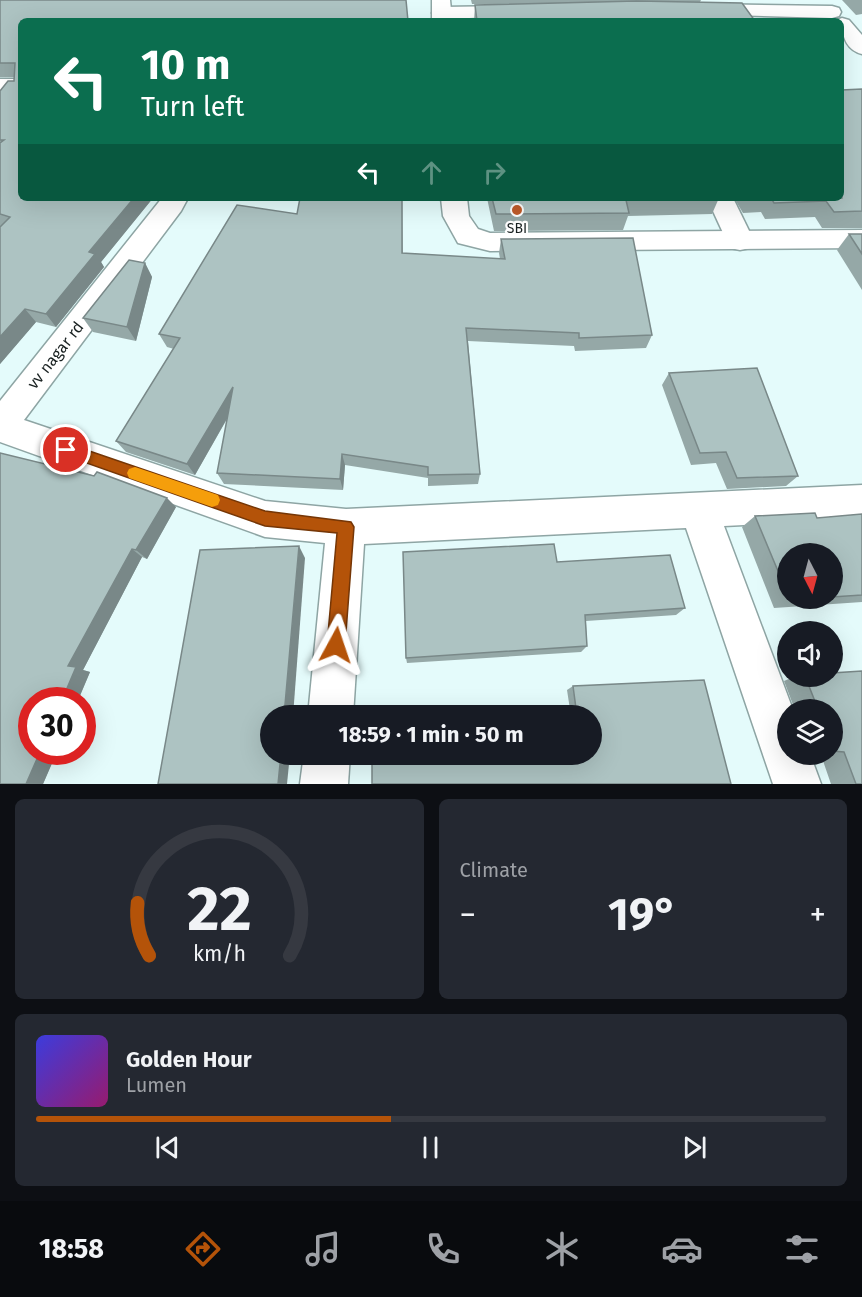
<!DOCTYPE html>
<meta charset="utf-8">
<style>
body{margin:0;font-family:"Fira Sans",sans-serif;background:#242831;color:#f1f3f6;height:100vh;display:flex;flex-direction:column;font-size:22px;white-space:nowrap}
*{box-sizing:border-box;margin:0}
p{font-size:20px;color:#9ea1a6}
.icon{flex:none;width:33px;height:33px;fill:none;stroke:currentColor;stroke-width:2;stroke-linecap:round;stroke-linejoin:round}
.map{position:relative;height:784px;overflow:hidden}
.drawer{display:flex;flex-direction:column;gap:15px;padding:15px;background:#0d0f14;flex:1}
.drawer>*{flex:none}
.guide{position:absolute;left:18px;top:18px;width:826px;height:183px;border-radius:9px;box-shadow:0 6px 24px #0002;background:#0b6e4f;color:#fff;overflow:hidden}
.needle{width:39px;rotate:174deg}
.controls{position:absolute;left:777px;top:543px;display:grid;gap:12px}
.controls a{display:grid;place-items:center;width:66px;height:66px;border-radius:50%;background:#171b24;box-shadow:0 6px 24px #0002;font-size:30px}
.speed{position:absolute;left:18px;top:687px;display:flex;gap:12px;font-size:30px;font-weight:700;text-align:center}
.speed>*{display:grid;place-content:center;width:78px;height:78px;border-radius:50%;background:#171b24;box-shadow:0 6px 24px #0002;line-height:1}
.speed .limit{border:9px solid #d22;background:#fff;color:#111}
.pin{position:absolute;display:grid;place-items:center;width:51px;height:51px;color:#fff;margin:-26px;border:3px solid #fff;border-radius:50%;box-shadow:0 2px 6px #0007}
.me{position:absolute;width:66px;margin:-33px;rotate:5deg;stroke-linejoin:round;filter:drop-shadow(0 0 4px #0008)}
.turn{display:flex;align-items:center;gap:21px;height:126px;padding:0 24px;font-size:27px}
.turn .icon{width:78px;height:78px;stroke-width:2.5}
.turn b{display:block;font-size:42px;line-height:51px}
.lanes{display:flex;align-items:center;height:57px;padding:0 24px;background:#0003;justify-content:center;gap:30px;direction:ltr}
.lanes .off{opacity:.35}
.big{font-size:45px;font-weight:700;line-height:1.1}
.drawer .card{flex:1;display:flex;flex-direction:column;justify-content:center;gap:9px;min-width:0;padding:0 21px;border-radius:9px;background:#242831}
.drawer .dial{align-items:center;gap:0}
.dial svg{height:156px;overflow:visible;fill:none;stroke:#363941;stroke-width:7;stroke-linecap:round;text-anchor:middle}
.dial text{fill:#f1f3f6;stroke:none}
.song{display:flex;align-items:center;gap:18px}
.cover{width:72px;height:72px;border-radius:9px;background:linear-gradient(135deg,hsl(240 70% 55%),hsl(320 70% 35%))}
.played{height:6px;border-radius:3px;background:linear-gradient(90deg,#b45309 45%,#363941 45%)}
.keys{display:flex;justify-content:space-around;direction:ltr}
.heat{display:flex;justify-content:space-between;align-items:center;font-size:33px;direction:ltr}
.drawer .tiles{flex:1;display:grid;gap:15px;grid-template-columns:1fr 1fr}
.card:last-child{grid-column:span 2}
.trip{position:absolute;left:260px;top:705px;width:342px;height:60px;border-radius:30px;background:#171b24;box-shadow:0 6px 24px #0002;font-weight:700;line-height:60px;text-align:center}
.tabs{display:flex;height:96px;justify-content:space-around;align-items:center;background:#090b0e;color:#9ea1a6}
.tabs .icon{width:42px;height:42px}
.tabs .current{color:#b45309}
.tabs b{font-size:27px;color:#f1f3f6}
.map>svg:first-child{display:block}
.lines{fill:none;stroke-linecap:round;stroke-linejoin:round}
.street-casing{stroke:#8ea5a4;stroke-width:3}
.secondary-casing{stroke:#8ea5a4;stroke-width:3}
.street{fill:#fff;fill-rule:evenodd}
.secondary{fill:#fff;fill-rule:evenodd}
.wall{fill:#95a8a7;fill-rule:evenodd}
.shaded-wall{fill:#798888}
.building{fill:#adc3c2;stroke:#798888;stroke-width:1.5}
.route{fill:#b45309;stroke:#753606;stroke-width:1.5}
.slow{fill:#f59e0b}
.poi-dot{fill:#c15c2a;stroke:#fff;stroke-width:2}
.labels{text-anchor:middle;stroke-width:4.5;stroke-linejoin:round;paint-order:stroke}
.far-poi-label{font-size:14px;fill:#192121;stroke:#fff}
.street-label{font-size:16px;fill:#192121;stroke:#fff}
</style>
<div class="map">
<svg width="862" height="784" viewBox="0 0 862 784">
<rect width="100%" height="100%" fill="#e4fbfb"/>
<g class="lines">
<defs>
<g id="street">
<polygon points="701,4 832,6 839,8 841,12 839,16 832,18 694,14 692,10 694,6"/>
<polygon points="518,6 525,8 527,12 525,16 442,19 435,17 432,13 435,9 442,7"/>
<path d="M842,18L849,20L862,35V54C846,50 842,36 842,21H834Z"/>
<polygon points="162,198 188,198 181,211 24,420 265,501 346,509 862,485 862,519 724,526 793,710 788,710 788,754 810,754 821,784 773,784 686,528 364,544 353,716 308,716 325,543 265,537 0,442 0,401"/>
<polygon points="707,198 733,198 754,241 750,248 740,250 730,248"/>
<polygon points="304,754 350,754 348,784 300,784"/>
</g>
<g id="secondary">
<polygon points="432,0 450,0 452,21 432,21"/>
<rect x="0" y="79" width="21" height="14"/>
<polygon points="441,198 467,198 469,216 478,229 490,233 862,230 862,248 490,251 458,243 443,216"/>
</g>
</defs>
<use href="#street" class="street-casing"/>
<use href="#secondary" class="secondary-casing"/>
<use href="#street" class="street"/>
<use href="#secondary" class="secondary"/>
</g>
<g class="wall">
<polygon points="0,0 21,21 21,198 153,198 101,262 104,267 56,327 36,322 0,364 1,226 0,226 0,91 14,81 14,77 0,77"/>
<polygon points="471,0 701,0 700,2 679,2 755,21 474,21 475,5 531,4 472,4"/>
<polygon points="842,0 862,0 862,14 856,15"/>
<polygon points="862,89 862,228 822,228 815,217 765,219 761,212 743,213 734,198 842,198"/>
<polygon points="402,198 403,253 500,259 499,253 501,239 652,335 646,348 575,351 574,346 468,341 480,474 478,484 428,486 428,478 345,465 343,490 224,484 217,473 227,419 195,475 126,452 116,441 174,349 167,347 159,334 297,214"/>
<polygon points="487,198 719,198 712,214 628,216 623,230 494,231"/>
<polygon points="849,234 862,234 862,290 837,250"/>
<polygon points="145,263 152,277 136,341 93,332 83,318"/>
<polygon points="669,373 798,476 786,486 727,489 716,463 691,465 662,385"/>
<polygon points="0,453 176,507 147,559 142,557 83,670 90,672 43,784"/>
<path d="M862,514V602L774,608L742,527L755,516L817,518ZM788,554H832V598H788Z"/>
<polygon points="557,562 685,608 676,615 586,621 587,646 581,652 407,663 406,658"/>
<polygon points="796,676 832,676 862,784 831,784 821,755 817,754 832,754 832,710 795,710 784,681"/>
<polygon points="704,680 731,784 372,784 372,754 591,754 591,716 571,716 567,690 573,686"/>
</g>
<g class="shaded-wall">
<polygon points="134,198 153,198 101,262 104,267 56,327 46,314 89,252"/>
<polygon points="145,263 152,277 136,341 127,327"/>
<polygon points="25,309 36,322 0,364 0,337"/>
<polygon points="233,387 238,399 195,475 187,464"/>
<polygon points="342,454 345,465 343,490 340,479"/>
<polygon points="167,498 176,507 147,559 136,550"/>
<polygon points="299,546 305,558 293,716 284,716"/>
<polygon points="132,549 142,557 83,670 90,672 78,700 62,700 68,666"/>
<polygon points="40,752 57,752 43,784 26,784"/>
<polygon points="281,754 290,754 287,784 278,784"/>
</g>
<g class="building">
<polygon points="0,0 406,0 408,21 21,21 21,198 134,198 89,252 95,254 46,314 25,309 0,337 0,227 10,217 0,214 0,143 4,140 0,140 0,91 8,81 14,81 15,63 0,63"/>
<polygon points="637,1 742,3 755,21 477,21 475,5"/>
<polygon points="862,89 862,211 834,212 826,201 774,203 771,198 842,198 842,90"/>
<polygon points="300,198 402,198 402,253 505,259 501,239 633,238 652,335 579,338 579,333 466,328 480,474 428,475 428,467 342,454 340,479 217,473 233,387 187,464 116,441 180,338 159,334 237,205 297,214"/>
<polygon points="492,198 687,198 626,200 629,213 496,214"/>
<polygon points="849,234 862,234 862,254"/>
<polygon points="129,260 145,263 127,327 83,318"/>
<polygon points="757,368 798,476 737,478 726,452 700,453 669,373"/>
<polygon points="0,453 94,476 97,472 167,498 136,550 132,549 68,666 76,667 62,700 32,700 32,752 40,752 26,784 0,784"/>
<polygon points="815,513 817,518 862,514 862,595 832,597 832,554 788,554 788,595 755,516"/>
<polygon points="554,544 557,562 670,555 685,608 585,615 587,646 406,658 403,552"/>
<polygon points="299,546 284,716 270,716 270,754 281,754 278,784 158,784 200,550"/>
<polygon points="789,598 808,598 789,600"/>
<polygon points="862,671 862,784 856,784 844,752 832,751 832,710 812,710 816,704 805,676 832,676 832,673"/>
<polygon points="704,680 731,784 372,784 372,754 591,754 591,716 577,716 573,686"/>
</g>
<polygon class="route" points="66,443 265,511 351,522 354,527 345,645 342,651 336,653 330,651 327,645 337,533 265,526 61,454 59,450 61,445"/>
<polygon class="slow" points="135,467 218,495 220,500 218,505 212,507 129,478 127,473 129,469"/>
<circle class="poi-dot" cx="517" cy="210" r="6"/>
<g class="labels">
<g class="far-poi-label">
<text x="517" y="233">SBI</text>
</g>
<g class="street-label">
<text transform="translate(55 355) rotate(-52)" y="6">vv nagar rd</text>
</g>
</g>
</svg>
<div class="controls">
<a><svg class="needle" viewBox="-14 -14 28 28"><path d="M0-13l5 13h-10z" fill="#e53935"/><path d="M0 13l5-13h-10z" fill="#9ea1a6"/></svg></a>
<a><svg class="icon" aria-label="sound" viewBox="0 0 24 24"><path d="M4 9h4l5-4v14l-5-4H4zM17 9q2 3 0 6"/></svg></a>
<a><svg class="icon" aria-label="layers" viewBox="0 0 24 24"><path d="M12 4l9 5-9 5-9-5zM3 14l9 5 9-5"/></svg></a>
</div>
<div class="speed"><div class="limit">30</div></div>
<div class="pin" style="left:66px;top:450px;background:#d93025"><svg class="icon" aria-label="arrive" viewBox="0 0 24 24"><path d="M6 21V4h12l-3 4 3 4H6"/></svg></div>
<svg class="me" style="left:336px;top:645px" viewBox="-20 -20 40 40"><path d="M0-17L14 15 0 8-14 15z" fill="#b45309" stroke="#fff" stroke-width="4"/></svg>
<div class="trip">18:59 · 1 min · 50 m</div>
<div class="guide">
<div class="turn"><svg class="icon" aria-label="left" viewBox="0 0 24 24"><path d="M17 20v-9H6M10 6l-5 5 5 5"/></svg><div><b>10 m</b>Turn left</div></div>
<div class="lanes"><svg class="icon" aria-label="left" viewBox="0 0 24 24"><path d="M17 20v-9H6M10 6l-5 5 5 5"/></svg><svg class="icon off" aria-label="ahead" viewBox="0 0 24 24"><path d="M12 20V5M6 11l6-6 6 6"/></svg><svg class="icon off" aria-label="right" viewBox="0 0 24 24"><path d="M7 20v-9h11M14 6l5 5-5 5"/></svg></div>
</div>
</div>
<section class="drawer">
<div class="tiles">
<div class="card dial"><svg viewBox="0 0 100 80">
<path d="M14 69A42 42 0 1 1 86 69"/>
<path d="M14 69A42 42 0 0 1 8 42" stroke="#b45309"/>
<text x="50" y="56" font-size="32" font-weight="700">22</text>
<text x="50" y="72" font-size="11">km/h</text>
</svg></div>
<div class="card"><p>Climate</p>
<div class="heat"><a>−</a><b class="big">19°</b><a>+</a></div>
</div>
<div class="card">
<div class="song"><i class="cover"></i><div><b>Golden Hour</b><p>Lumen</p></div></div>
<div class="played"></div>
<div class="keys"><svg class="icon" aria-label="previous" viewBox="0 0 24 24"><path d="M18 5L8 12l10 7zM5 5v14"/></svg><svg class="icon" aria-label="pause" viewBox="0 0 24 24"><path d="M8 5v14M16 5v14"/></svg><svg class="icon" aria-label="next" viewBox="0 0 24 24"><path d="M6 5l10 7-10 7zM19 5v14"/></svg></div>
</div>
</div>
</section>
<nav class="tabs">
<b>18:58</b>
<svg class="icon current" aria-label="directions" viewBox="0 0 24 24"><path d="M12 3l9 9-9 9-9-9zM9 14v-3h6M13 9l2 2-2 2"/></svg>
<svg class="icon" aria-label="music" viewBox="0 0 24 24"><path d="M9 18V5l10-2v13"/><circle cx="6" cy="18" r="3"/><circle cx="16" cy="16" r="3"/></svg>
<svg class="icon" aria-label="phone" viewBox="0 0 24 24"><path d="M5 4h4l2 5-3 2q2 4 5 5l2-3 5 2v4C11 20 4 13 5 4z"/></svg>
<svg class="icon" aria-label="climate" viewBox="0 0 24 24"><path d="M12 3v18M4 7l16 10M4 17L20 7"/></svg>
<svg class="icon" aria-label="car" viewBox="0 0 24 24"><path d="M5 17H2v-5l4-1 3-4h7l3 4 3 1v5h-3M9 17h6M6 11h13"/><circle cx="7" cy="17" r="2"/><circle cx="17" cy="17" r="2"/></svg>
<svg class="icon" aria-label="filters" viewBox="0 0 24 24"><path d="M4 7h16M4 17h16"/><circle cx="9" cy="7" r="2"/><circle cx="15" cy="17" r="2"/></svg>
</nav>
